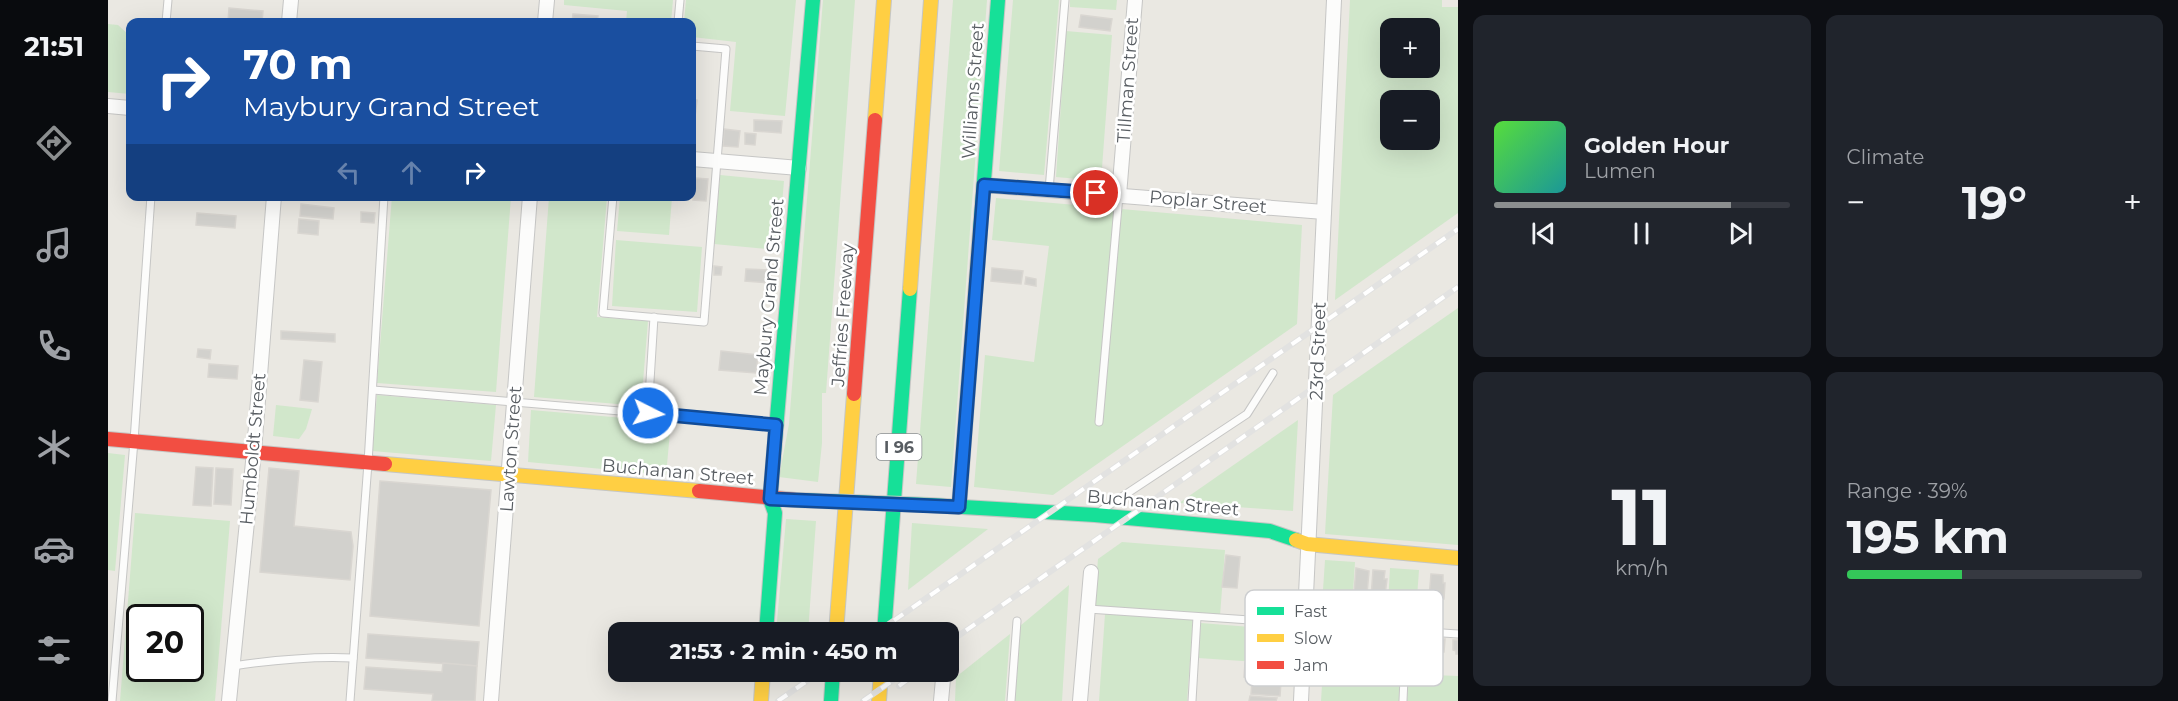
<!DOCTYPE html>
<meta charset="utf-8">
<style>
body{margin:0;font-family:Montserrat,sans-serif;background:#20242c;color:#f1f3f6;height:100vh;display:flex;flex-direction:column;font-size:22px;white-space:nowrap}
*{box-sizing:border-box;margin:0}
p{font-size:20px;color:#9ea1a6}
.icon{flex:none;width:33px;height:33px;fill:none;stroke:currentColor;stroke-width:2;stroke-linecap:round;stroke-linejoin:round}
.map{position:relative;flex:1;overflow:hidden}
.panel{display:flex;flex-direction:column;gap:15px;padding:15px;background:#0d0f14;width:720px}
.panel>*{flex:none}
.top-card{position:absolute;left:18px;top:18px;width:570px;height:183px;border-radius:12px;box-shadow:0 6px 24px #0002;background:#1a4fa0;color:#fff;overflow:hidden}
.tools{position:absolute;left:1272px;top:18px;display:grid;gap:12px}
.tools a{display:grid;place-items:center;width:60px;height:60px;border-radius:12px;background:#171b24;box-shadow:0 6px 24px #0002;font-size:30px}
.speed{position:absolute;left:18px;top:604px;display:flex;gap:12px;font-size:30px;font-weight:700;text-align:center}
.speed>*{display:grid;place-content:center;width:78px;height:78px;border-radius:50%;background:#171b24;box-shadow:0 6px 24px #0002;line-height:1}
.speed .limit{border:3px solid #111;border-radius:9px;background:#fff;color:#111}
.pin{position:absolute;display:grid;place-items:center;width:51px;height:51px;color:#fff;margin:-26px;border:3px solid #fff;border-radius:50%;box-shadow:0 2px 6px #0007}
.me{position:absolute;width:66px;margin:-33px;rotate:95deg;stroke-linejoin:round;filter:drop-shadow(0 0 4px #0008)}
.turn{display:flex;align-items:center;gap:21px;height:126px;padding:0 18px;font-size:27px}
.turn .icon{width:78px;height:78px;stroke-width:2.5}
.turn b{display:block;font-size:42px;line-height:51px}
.lanes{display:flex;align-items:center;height:57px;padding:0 18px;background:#0003;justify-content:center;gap:30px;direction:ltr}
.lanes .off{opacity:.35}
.big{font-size:45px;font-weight:700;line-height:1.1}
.panel .tile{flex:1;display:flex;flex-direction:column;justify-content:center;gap:9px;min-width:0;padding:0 21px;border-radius:12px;background:#20242c}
.panel .dial{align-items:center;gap:0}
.dial b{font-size:78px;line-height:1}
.song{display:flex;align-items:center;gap:18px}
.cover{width:72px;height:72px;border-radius:9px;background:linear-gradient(135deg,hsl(110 70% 55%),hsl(180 70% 35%))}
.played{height:6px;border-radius:3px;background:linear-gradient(90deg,#8b8e8f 80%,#363941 80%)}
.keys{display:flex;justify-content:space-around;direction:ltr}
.heat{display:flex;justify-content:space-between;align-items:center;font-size:33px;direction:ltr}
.charge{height:9px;border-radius:4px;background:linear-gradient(90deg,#34c759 39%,#363941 0)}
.panel .tiles{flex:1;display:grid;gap:15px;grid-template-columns:repeat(2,1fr)}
.trip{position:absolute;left:500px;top:622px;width:351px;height:60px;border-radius:12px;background:#171b24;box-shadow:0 6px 24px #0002;font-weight:700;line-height:60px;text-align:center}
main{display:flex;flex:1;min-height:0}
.dock{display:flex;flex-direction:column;width:108px;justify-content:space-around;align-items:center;background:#090b0e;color:#9ea1a6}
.dock .icon{width:42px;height:42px}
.dock .on{color:#8b8e8f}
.dock b{font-size:27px;color:#f1f3f6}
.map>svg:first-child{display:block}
.green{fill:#d1e7cb;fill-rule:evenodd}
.building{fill:#d2d1cd;stroke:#d9d6d1;stroke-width:1.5}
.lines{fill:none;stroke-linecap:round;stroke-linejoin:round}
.lane-casing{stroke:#c6c6c5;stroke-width:9}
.street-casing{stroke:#c6c6c5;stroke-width:16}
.fast-casing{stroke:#c5c6c4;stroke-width:16}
.slow-casing{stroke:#c5c6c4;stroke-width:16}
.jam-casing{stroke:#c5c6c4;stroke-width:16}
.lane{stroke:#fcfcfb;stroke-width:7}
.street{stroke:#fcfcfb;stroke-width:14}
.fast{stroke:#16e098;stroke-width:14}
.slow{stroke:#ffcf43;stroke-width:14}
.jam{stroke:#f24e42;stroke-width:14}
.rail-casing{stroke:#e2e2e1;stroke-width:6}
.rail{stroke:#fff;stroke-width:4;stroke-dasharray:11;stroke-linecap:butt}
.fast-bridge-casing{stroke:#c5c6c4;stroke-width:16;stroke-linecap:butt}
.fast-bridge{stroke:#16e098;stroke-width:14}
.route-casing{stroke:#114b97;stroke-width:15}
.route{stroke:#1a73e8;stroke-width:10}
.labels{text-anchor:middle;stroke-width:5;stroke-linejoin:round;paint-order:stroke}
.shield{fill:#fff;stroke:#8a8e91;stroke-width:1.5}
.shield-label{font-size:16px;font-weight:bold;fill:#585d62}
.street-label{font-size:18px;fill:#585d62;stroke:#fff}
.key{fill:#fff;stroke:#cdced0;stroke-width:1.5}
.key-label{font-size:16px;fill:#585d62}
</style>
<main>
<nav class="dock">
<b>21:51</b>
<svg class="icon on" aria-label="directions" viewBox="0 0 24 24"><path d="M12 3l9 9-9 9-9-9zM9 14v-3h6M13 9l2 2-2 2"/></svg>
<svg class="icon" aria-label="music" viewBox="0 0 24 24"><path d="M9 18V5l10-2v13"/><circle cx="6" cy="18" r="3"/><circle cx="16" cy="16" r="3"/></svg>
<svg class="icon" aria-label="phone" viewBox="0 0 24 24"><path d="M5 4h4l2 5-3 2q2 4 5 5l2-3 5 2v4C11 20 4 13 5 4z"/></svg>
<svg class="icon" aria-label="climate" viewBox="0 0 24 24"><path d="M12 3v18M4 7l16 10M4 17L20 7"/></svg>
<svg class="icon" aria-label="car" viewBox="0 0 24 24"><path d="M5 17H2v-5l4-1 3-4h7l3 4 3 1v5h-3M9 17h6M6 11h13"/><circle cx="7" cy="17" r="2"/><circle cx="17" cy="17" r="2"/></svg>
<svg class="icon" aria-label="filters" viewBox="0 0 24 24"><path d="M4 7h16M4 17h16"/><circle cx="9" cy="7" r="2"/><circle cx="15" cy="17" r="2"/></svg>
</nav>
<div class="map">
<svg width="1350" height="701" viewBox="0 0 1350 701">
<rect width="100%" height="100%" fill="#eae8e2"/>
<g class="green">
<polygon points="456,0 565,0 563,22 518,22 519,11 456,5"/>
<polygon points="578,0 688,0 677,116 622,111 628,42 584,37 584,22 576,22"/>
<polygon points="715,0 747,0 718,393 714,393 714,443 710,482 671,477 681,424"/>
<polygon points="845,0 879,0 843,487 808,484"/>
<polygon points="905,0 951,0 936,175 891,171"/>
<polygon points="962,0 1009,0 1008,10 962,7"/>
<path d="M1242,0H1334V7H1350V213L1227,300ZM1282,28H1322V68H1282ZM1282,100H1322V140H1282Z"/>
<polygon points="0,24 10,25 22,36 22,94 0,92"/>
<polygon points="958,31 1004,35 993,181 948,177"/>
<polygon points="612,175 676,181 670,250 606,244"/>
<polygon points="284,196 403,197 388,392 269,383"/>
<polygon points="441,197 499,197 489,317 540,321 533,406 426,397"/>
<polygon points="512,197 564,197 561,235 509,231"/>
<polygon points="888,198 1194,225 1189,324 945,495 866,487 877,355 926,362 941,246 884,240"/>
<polygon points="508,240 594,247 589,312 504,306"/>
<polygon points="1350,308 1350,545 1217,534 1225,395"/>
<polygon points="269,395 388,405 383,461 264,451"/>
<polygon points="168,405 204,409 198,429 191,439 165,436"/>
<polygon points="423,410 563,422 558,475 420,462"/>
<polygon points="1190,420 1185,511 1071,503"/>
<polygon points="0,453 17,455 7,571 0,570"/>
<path d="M27,513L122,521L107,701H12ZM32,618H82V669H32Z"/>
<polygon points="678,519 708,521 700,633 668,633"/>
<polygon points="804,523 880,529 800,590"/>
<polygon points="1014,542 1117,550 1112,616 986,607 990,559"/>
<polygon points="1217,560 1247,562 1243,622 1213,620"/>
<polygon points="1282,568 1311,570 1307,625 1279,623"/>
<polygon points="961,585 954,701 906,701 912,626"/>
<polygon points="997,614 1085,620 1079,701 991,701"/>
<polygon points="1093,623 1180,630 1178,664 1090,658"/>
<polygon points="902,634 897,701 847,701 848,677"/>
<polygon points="1215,668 1293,673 1291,701 1213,701"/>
<polygon points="1301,674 1350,676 1350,701 1299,701"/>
</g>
<g class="building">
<polygon points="121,8 155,11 154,22 120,22"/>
<polygon points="465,14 490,16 489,22 464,22"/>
<polygon points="973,15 1004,19 1002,31 971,27"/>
<polygon points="584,99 589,100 585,133 584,132"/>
<polygon points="646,120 674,121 673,133 646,131"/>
<polygon points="616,129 632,131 630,147 615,146"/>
<polygon points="637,133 648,134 647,145 637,144"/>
<polygon points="586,178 600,179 598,201 585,200"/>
<polygon points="193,204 226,208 225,219 192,216"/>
<polygon points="253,212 267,213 266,223 253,222"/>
<polygon points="89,213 128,216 127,228 88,225"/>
<polygon points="191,219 211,221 210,235 190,233"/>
<polygon points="606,266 614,267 613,275 606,275"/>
<polygon points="884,268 915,271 913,284 883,281"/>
<polygon points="638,269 662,270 661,283 637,281"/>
<polygon points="918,277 928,279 928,286 917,284"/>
<polygon points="173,331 227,334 227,342 173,339"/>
<polygon points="90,349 103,350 102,359 89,357"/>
<polygon points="613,351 650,355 648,373 611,370"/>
<polygon points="196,360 214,362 210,402 192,400"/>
<polygon points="101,364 130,366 129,379 100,377"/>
<polygon points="88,467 105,468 103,506 85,505"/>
<polygon points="108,468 125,469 123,505 106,504"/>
<polygon points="161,468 191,471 186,526 243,532 245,546 242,580 152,572"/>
<polygon points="272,481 383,490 371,626 262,616"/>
<polygon points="1118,555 1132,557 1129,588 1114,587"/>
<polygon points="1248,568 1261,571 1259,594 1246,593"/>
<polygon points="1265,570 1277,571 1276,579 1279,579 1277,595 1273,595 1272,599 1263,598"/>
<polygon points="1323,574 1335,575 1335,583 1337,583 1336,599 1321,598"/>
<polygon points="260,634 371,642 369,666 258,658"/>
<polygon points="1323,639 1337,639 1336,652 1322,652"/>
<polygon points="1345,640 1350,640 1350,654 1348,654 1348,651 1345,650"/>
<polygon points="335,663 369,666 367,701 324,701 325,694 256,689 258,667 334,672"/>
<polygon points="1137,663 1162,665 1162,669 1170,669 1170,679 1136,677"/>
<polygon points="1152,680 1173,682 1172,696 1143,694 1144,682 1152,682"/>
<polygon points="1142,696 1169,698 1168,701 1141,701"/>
</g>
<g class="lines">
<defs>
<g id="lane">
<polyline points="58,22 60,0"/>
<polyline points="570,22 572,0"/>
<polyline points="941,190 957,0"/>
<polyline points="505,196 495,313 596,322 618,49 584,46"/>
<polyline points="265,390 666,424"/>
<polyline points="540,413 546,317"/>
<polyline points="991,422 1011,195"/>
<polyline points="994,510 1139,414 1165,373"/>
<polyline points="980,609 1350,634"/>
<path d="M125,666C165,660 205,656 245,658"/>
<polyline points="4,701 26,441 43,196"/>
<polyline points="242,701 260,463 276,196"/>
<polyline points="903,701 909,621"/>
<polyline points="1084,701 1089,617"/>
<polyline points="1295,701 1298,631"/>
</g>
<g id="street">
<polyline points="181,22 183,0"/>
<polyline points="437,22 439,0"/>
<polyline points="0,106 22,108"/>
<polyline points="584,159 691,168"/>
<polyline points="876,185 1216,212"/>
<polyline points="1011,195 1027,0"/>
<polyline points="121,701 146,452 166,196"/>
<polyline points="383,701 422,196"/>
<polyline points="833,701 835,679"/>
<polyline points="972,701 983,572"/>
<polyline points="1193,701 1226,0"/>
</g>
<g id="fast">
<polyline points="872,232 890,0"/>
<polyline points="821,505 987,515 1162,531 1188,540"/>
<polyline points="658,633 667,513 662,499 705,0"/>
<polyline points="776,633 802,289"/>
<polyline points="723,701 725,672"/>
</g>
<g id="slow">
<polyline points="767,120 776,0"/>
<polyline points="802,289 823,0"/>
<polyline points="277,464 591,491"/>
<polyline points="851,507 872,232"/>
<polyline points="1188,540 1199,544 1350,558"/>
<polyline points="728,633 746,394"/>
<polyline points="653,701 655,672"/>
<polyline points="771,701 773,672"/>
</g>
<g id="jam">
<polyline points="746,394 767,120"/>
<polyline points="0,439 277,464"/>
<polyline points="591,491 688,500"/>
</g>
</defs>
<use href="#lane" class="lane-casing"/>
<use href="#street" class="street-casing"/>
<use href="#fast" class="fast-casing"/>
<use href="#slow" class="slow-casing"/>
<use href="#jam" class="jam-casing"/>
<use href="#lane" class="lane"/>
<use href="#street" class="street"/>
<use href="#fast" class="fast"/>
<use href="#slow" class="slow"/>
<use href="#jam" class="jam"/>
<defs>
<g id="rail">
<polyline points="768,633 1350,229"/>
<polyline points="840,643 1350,287"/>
<polyline points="791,686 810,672"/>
<polyline points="670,701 712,672"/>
<polyline points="755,701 797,672"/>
</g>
</defs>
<use href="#rail" class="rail-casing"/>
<use href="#rail" class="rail"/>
<defs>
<polyline id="fast-bridge" points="688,500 821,505"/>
</defs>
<use href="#fast-bridge" class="fast-bridge-casing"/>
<use href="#fast-bridge" class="fast-bridge"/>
</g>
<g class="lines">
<defs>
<polyline id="route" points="540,413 668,425 662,499 851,507 876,185 988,193"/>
</defs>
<use href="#route" class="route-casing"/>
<use href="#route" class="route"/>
</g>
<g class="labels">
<rect class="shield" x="768.5" y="434" width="45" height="26" rx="4.5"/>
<g class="shield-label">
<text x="791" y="453">I 96</text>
</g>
<g class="street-label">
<text transform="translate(1020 80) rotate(-86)" y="6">Tillman Street</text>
<text transform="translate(865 91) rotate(-86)" y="6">Williams Street</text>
<text transform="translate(1100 202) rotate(5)" y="6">Poplar Street</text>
<text transform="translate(661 297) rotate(-85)" y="6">Maybury Grand Street</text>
<text transform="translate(735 315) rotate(-86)" y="6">Jeffries Freeway</text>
<text transform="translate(1210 351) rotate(-88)" y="6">23rd Street</text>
<text transform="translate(145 449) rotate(-85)" y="6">Humboldt Street</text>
<text transform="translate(403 449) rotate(-86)" y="6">Lawton Street</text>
<text transform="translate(570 472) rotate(5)" y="6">Buchanan Street</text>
<text transform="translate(1055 503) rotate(5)" y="6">Buchanan Street</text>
</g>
</g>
<rect x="1137" y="590" width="198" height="96" rx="9" class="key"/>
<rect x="1149" y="607" width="27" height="8" fill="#16e098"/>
<rect x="1149" y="634" width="27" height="8" fill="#ffcf43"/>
<rect x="1149" y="661" width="27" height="8" fill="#f24e42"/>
<g class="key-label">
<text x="1186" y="617">Fast</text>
<text x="1186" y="644">Slow</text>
<text x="1186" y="671">Jam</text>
</g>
</svg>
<div class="tools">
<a>+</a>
<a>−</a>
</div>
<div class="speed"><div class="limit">20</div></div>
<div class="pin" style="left:988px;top:193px;background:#d93025"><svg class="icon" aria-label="arrive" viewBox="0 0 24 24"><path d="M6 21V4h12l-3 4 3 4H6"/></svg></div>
<svg class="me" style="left:540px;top:413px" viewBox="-20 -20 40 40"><circle r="17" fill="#1a73e8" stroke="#fff" stroke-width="3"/><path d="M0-11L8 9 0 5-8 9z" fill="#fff"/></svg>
<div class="trip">21:53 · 2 min · 450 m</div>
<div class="top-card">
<div class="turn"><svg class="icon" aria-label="right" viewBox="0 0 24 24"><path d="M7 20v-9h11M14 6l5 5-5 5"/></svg><div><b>70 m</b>Maybury Grand Street</div></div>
<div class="lanes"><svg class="icon off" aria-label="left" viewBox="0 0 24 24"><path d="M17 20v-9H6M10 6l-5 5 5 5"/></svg><svg class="icon off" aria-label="ahead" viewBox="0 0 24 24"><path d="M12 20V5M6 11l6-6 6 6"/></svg><svg class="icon" aria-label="right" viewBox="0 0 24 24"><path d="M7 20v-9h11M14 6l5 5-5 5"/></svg></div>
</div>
</div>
<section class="panel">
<div class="tiles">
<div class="tile">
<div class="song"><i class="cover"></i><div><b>Golden Hour</b><p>Lumen</p></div></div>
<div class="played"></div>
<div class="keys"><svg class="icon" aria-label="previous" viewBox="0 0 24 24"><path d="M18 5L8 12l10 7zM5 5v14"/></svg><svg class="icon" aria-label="pause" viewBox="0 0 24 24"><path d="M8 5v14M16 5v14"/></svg><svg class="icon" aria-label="next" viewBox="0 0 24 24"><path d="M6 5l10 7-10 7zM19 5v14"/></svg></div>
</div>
<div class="tile"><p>Climate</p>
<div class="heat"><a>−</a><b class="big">19°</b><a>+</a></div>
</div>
<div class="tile dial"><b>11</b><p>km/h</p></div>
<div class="tile"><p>Range · 39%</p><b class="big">195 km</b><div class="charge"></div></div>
</div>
</section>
</main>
